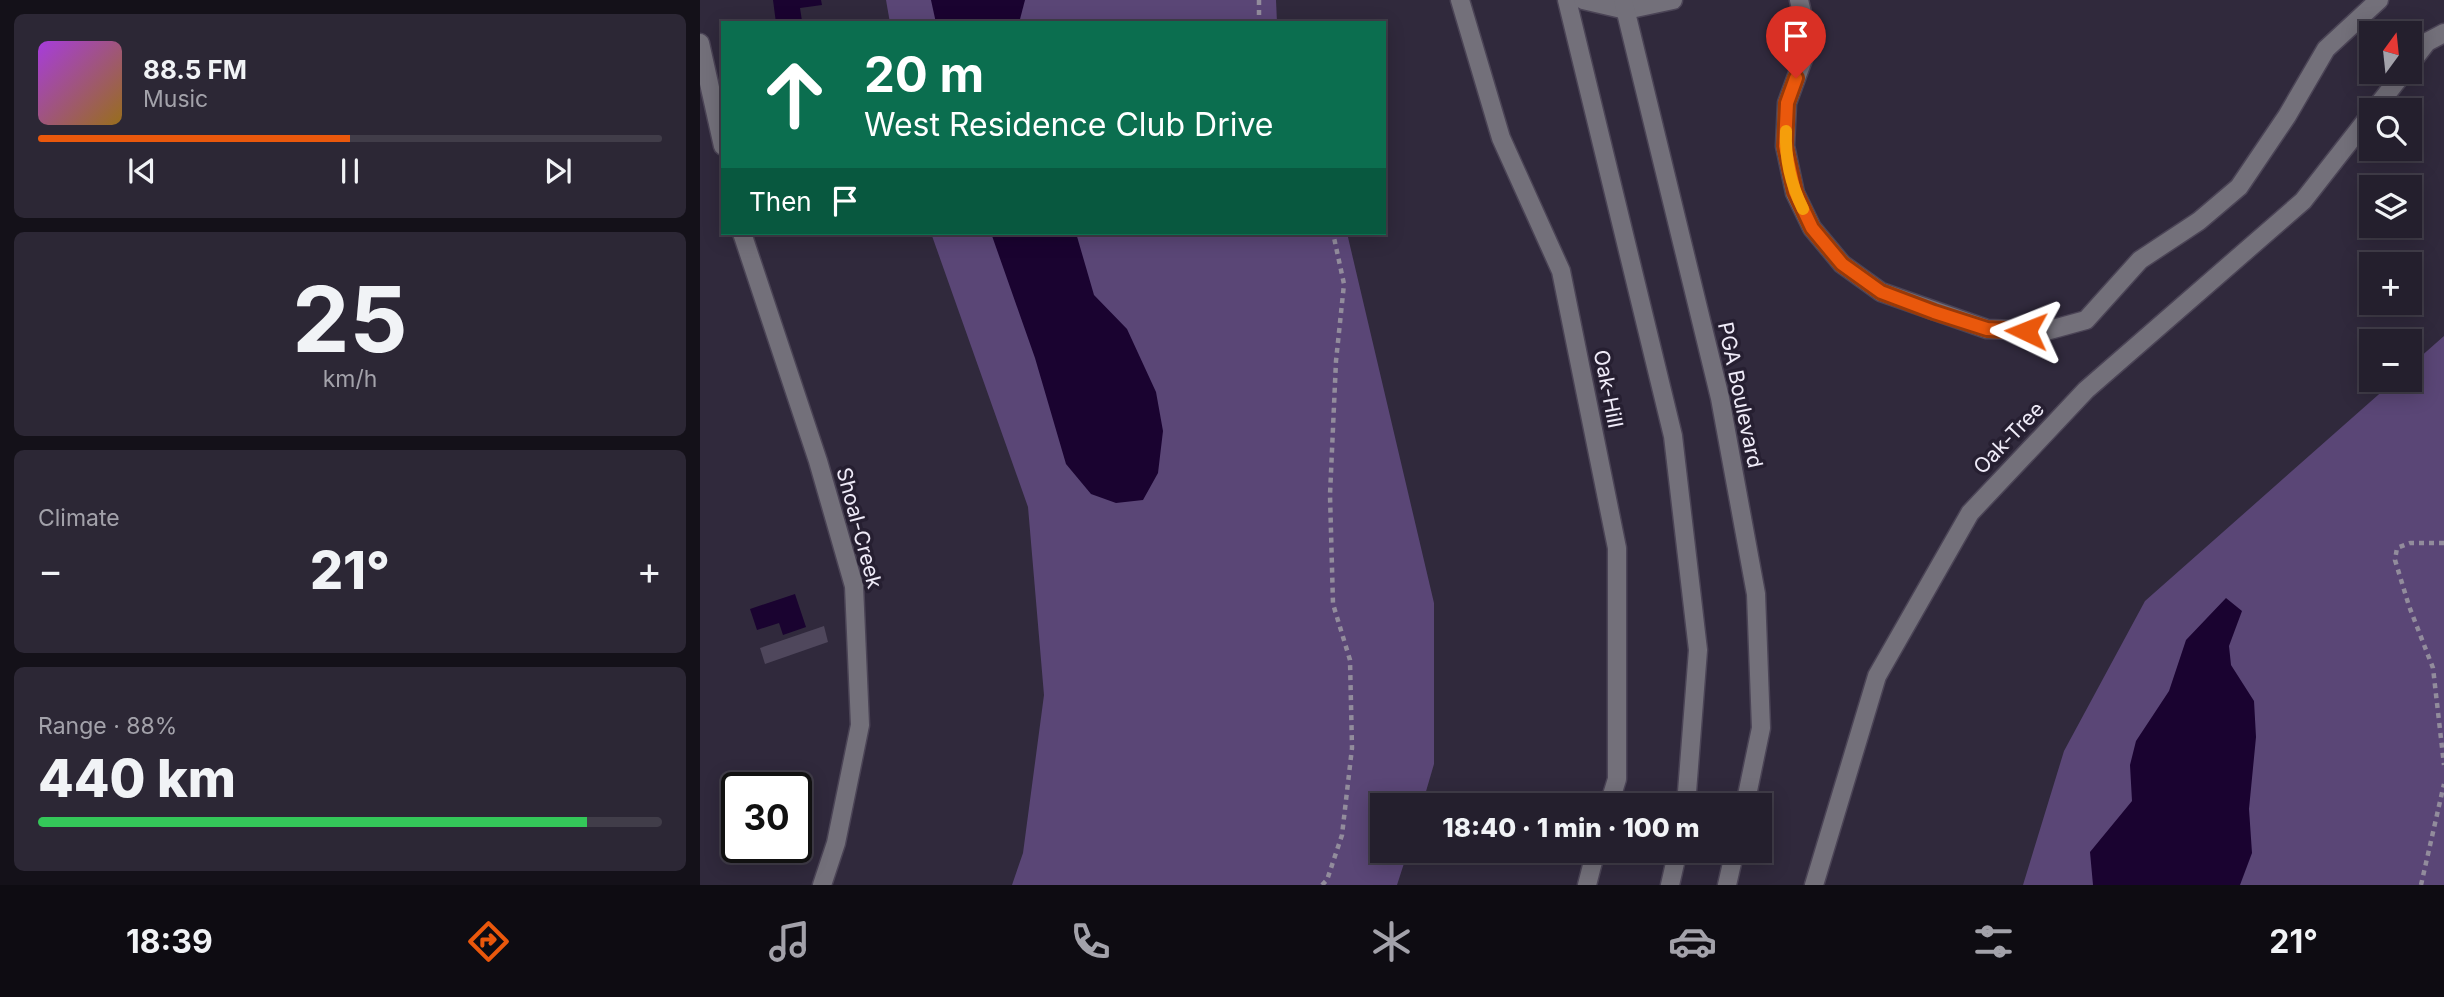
<!DOCTYPE html>
<meta charset="utf-8">
<style>
body{margin:0;font-family:Inter,sans-serif;background:#2c2735;color:#f1f3f6;height:100vh;display:flex;flex-direction:column;font-size:26px;white-space:nowrap}
*{box-sizing:border-box;margin:0}
p{font-size:23px;color:#a3a2aa}
.icon{flex:none;width:38px;height:38px;fill:none;stroke:currentColor;stroke-width:2;stroke-linecap:round;stroke-linejoin:round}
.map{position:relative;flex:1;overflow:hidden}
.drawer{display:flex;flex-direction:column;gap:14px;padding:14px;background:#141119;width:700px}
.drawer>*{flex:none}
.hud{position:absolute;left:21px;top:21px;width:665px;height:214px;border-radius:0px;box-shadow:0 4px 18px #0003,0 0 0 2px #413d49;background:#0b6e4f;color:#fff;overflow:hidden}
.needle{width:46px;rotate:15deg}
.buttons{position:absolute;left:1659px;top:21px;display:grid;gap:14px}
.buttons a{display:grid;place-items:center;width:63px;height:63px;border-radius:0px;background:#241f2d;box-shadow:0 4px 18px #0003,0 0 0 2px #413d49;font-size:35px}
.speed{position:absolute;left:21px;top:772px;display:flex;gap:14px;font-size:35px;font-weight:700;text-align:center}
.speed>*{display:grid;place-content:center;width:91px;height:91px;border-radius:50%;background:#241f2d;box-shadow:0 4px 18px #0003,0 0 0 2px #413d49;line-height:1}
.speed .limit{border:4px solid #111;border-radius:10px;background:#fff;color:#111}
.pin{position:absolute;display:grid;place-items:center;width:60px;height:60px;color:#fff;margin:-72px -30px;border-radius:50% 50% 50% 0;rotate:-45deg;box-shadow:0 0 7px #0007}
.pin .icon{rotate:45deg}
.me{position:absolute;width:77px;margin:-38px;rotate:272deg;stroke-linejoin:round;filter:drop-shadow(0 0 5px #0008)}
.turn{display:flex;align-items:center;gap:24px;height:147px;padding:0 28px;font-size:32px}
.turn .icon{width:91px;height:91px;stroke-width:2.5}
.turn b{display:block;font-size:49px;line-height:60px}
.then{display:flex;align-items:center;height:66px;padding:0 28px;background:#0003;gap:14px;font-size:26px}
.big{font-size:52px;font-weight:800;line-height:1.1}
.drawer .widget{flex:1;display:flex;flex-direction:column;justify-content:center;gap:10px;min-width:0;padding:0 24px;border-radius:10px;background:#2c2735}
.drawer .dial{align-items:center;gap:0}
.dial b{font-size:91px;line-height:1}
.song{display:flex;align-items:center;gap:21px}
.cover{width:84px;height:84px;border-radius:10px;background:linear-gradient(135deg,hsl(280 70% 55%),hsl(40 70% 35%))}
.played{height:7px;border-radius:4px;background:linear-gradient(90deg,#ea580c 50%,#413d49 50%)}
.keys{display:flex;justify-content:space-around;direction:ltr}
.heat{display:flex;justify-content:space-between;align-items:center;font-size:38px;direction:ltr}
.charge{height:10px;border-radius:5px;background:linear-gradient(90deg,#34c759 88%,#413d49 0)}
.trip{position:absolute;left:670px;top:793px;width:402px;height:70px;border-radius:0px;background:#241f2d;box-shadow:0 4px 18px #0003,0 0 0 2px #413d49;font-weight:800;line-height:70px;text-align:center}
.menu{display:flex;height:112px;justify-content:space-around;align-items:center;background:#0e0c12;color:#a3a2aa}
.menu .icon{width:49px;height:49px}
.menu .on{color:#ea580c}
.menu b{font-size:32px;color:#f1f3f6}
main{display:flex;flex:1;min-height:0}
.map>svg:first-child{display:block}
.green{fill:#5a4676}
.water{fill:#1a0330}
.building{fill:#4f475c}
.lines{fill:none;stroke-linecap:round;stroke-linejoin:round}
.minor-casing{stroke:#4b4456;stroke-width:21}
.path{stroke:#928c9c;stroke-width:4.5;stroke-dasharray:5 5;stroke-linecap:butt}
.minor{stroke:#73707a;stroke-width:18}
.route-casing{stroke:#983908;stroke-width:18}
.route{stroke:#ea580c;stroke-width:12}
.slow{stroke:#f59e0b;stroke-width:12}
.labels{text-anchor:middle;stroke-width:7;stroke-linejoin:round;paint-order:stroke}
.street-label{font-size:21px;fill:#efebf8;stroke:#261f31}
</style>
<main>
<section class="drawer">
<div class="widget">
<div class="song"><i class="cover"></i><div><b>88.5 FM</b><p>Music</p></div></div>
<div class="played"></div>
<div class="keys"><svg class="icon" aria-label="previous" viewBox="0 0 24 24"><path d="M18 5L8 12l10 7zM5 5v14"/></svg><svg class="icon" aria-label="pause" viewBox="0 0 24 24"><path d="M8 5v14M16 5v14"/></svg><svg class="icon" aria-label="next" viewBox="0 0 24 24"><path d="M6 5l10 7-10 7zM19 5v14"/></svg></div>
</div>
<div class="widget dial"><b>25</b><p>km/h</p></div>
<div class="widget"><p>Climate</p>
<div class="heat"><a>−</a><b class="big">21°</b><a>+</a></div>
</div>
<div class="widget"><p>Range · 88%</p><b class="big">440 km</b><div class="charge"></div></div>
</section>
<div class="map">
<svg width="1744" height="885" viewBox="0 0 1744 885">
<rect width="100%" height="100%" fill="#30293c"/>
<g class="green">
<polygon points="186,0 576,0 577,23 190,23"/>
<polygon points="231,233 647,233 734,603 734,764 722,805 682,805 682,850 708,851 697,885 312,885 323,853 344,695 328,507"/>
<polygon points="1744,336 1744,885 1323,885 1364,751 1445,601 1695,380 1710,380 1710,366"/>
</g>
<g class="water">
<polygon points="73,0 121,0 122,5 100,8 102,21 76,23"/>
<polygon points="231,0 325,0 319,23 236,23"/>
<polygon points="291,233 376,233 394,295 427,329 456,392 463,431 458,473 443,500 416,503 391,494 366,464 335,358"/>
<polygon points="95,594 106,627 83,635 79,623 57,630 50,609"/>
<polygon points="1526,598 1542,611 1529,646 1531,665 1554,701 1556,737 1549,809 1552,853 1540,885 1393,885 1390,852 1432,801 1430,765 1436,741 1469,691 1486,640"/>
</g>
<polygon class="building" points="124,626 128,642 65,664 60,648"/>
<g class="lines">
<defs>
<g id="minor">
<polyline points="760,0 801,138 861,271 917,548 917,779 909,805"/>
<polyline points="867,0 973,436 998,650 986,805"/>
<polyline points="883,0 926,10 973,0"/>
<polyline points="923,0 1020,398 1056,594 1061,728 1045,805"/>
<polyline points="1099,0 1106,30 1105,54 1087,103 1085,146 1095,193 1112,228 1142,264 1181,292 1287,329 1346,331 1386,320 1440,260 1499,221 1539,187 1587,116 1626,49 1679,0"/>
<polyline points="0,43 23,146"/>
<polyline points="1710,64 1727,42 1744,33"/>
<polyline points="1674,110 1704,72"/>
<polyline points="42,233 118,461 154,586 160,725 136,843 122,885"/>
<polyline points="887,885 896,850"/>
<polyline points="970,885 978,850"/>
<polyline points="1027,885 1035,850"/>
<polyline points="1114,885 1177,676 1270,513 1386,390 1603,201 1671,114"/>
</g>
</defs>
<use href="#minor" class="minor-casing"/>
<g class="path">
<polyline points="559,0 559,23"/>
<polyline points="1744,543 1710,543 1697,548 1695,560 1709,606 1733,668 1744,765"/>
<polyline points="622,885 627,880 642,835 652,748 650,660 633,604 630,495 636,361 644,284 633,233"/>
<polyline points="1721,885 1744,784"/>
</g>
<use href="#minor" class="minor"/>
</g>
<g class="lines">
<defs>
<polyline id="route" points="1096,78 1087,103 1085,146 1095,192 1112,228 1142,264 1181,292 1234,312 1287,329 1326,331"/>
</defs>
<use href="#route" class="route-casing"/>
<use href="#route" class="route"/>
<path class="slow" d="M1086,131C1085,157 1091,185 1103,209"/>
</g>
<g class="labels">
<g class="street-label">
<text transform="translate(908 389) rotate(79)" y="7">Oak-Hill</text>
<text transform="translate(1040 395) rotate(78)" y="7">PGA Boulevard</text>
<text transform="translate(1309 438) rotate(-46)" y="7">Oak-Tree</text>
<text transform="translate(159 528) rotate(75)" y="7">Shoal-Creek</text>
</g>
</g>
</svg>
<div class="buttons">
<a><svg class="needle" viewBox="-14 -14 28 28"><path d="M0-13l5 13h-10z" fill="#e53935"/><path d="M0 13l5-13h-10z" fill="#a3a2aa"/></svg></a>
<a><svg class="icon" aria-label="search" viewBox="0 0 24 24"><circle cx="10" cy="10" r="6"/><path d="M15 15l6 6"/></svg></a>
<a><svg class="icon" aria-label="layers" viewBox="0 0 24 24"><path d="M12 4l9 5-9 5-9-5zM3 14l9 5 9-5"/></svg></a>
<a>+</a>
<a>−</a>
</div>
<div class="speed"><div class="limit">30</div></div>
<div class="pin" style="left:1096px;top:78px;background:#d93025"><svg class="icon" aria-label="arrive" viewBox="0 0 24 24"><path d="M6 21V4h12l-3 4 3 4H6"/></svg></div>
<svg class="me" style="left:1326px;top:331px" viewBox="-20 -20 40 40"><path d="M0-17L14 15 0 8-14 15z" fill="#ea580c" stroke="#fff" stroke-width="4"/></svg>
<div class="trip">18:40 · 1 min · 100 m</div>
<div class="hud">
<div class="turn"><svg class="icon" aria-label="ahead" viewBox="0 0 24 24"><path d="M12 20V5M6 11l6-6 6 6"/></svg><div><b>20 m</b>West Residence Club Drive</div></div>
<div class="then">Then<svg class="icon" aria-label="arrive" viewBox="0 0 24 24"><path d="M6 21V4h12l-3 4 3 4H6"/></svg></div>
</div>
</div>
</main>
<nav class="menu">
<b>18:39</b>
<svg class="icon on" aria-label="directions" viewBox="0 0 24 24"><path d="M12 3l9 9-9 9-9-9zM9 14v-3h6M13 9l2 2-2 2"/></svg>
<svg class="icon" aria-label="music" viewBox="0 0 24 24"><path d="M9 18V5l10-2v13"/><circle cx="6" cy="18" r="3"/><circle cx="16" cy="16" r="3"/></svg>
<svg class="icon" aria-label="phone" viewBox="0 0 24 24"><path d="M5 4h4l2 5-3 2q2 4 5 5l2-3 5 2v4C11 20 4 13 5 4z"/></svg>
<svg class="icon" aria-label="climate" viewBox="0 0 24 24"><path d="M12 3v18M4 7l16 10M4 17L20 7"/></svg>
<svg class="icon" aria-label="car" viewBox="0 0 24 24"><path d="M5 17H2v-5l4-1 3-4h7l3 4 3 1v5h-3M9 17h6M6 11h13"/><circle cx="7" cy="17" r="2"/><circle cx="17" cy="17" r="2"/></svg>
<svg class="icon" aria-label="filters" viewBox="0 0 24 24"><path d="M4 7h16M4 17h16"/><circle cx="9" cy="7" r="2"/><circle cx="15" cy="17" r="2"/></svg>
<b>21°</b>
</nav>
